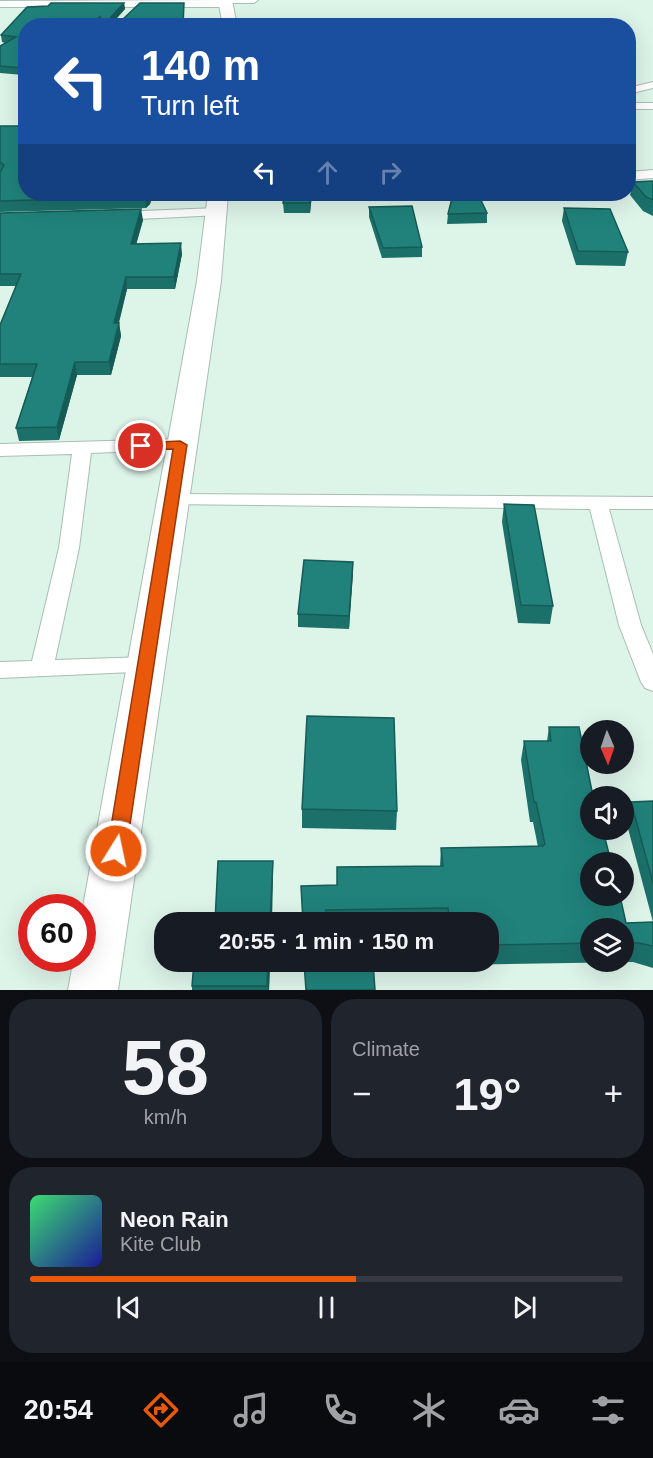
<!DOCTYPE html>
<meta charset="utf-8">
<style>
body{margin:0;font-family:Arial,sans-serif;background:#20242c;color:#f1f3f6;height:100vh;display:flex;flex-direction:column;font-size:22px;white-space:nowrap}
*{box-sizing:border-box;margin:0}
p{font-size:20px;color:#9ea1a6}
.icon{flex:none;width:33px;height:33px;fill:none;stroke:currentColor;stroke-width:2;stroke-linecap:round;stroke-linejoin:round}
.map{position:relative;height:990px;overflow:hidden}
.panel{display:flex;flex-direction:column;gap:9px;padding:9px;background:#0d0f14;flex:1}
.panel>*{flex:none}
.hud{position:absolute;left:18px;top:18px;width:618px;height:183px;border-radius:24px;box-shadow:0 6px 24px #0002;background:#1a4fa0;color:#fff;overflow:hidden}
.needle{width:39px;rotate:178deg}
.controls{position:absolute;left:580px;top:720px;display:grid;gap:12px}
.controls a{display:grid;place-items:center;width:54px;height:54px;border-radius:50%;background:#171b24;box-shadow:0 6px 24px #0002;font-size:30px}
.speed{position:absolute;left:18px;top:894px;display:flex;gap:12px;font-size:30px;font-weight:700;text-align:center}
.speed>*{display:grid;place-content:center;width:78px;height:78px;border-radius:50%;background:#171b24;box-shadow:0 6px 24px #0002;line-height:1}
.speed .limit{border:9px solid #d22;background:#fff;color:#111}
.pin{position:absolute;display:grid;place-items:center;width:51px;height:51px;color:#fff;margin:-26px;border:3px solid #fff;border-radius:50%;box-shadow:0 2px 6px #0007}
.me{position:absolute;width:66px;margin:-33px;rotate:10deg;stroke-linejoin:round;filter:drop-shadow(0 0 4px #0008)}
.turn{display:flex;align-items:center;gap:21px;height:126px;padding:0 24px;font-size:27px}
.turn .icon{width:78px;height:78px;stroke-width:2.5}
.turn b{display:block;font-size:42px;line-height:51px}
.lanes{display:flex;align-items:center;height:57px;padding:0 24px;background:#0003;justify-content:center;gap:30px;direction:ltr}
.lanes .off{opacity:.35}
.big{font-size:45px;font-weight:700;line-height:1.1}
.panel .widget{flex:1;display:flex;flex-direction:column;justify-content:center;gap:9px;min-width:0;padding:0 21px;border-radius:24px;background:#20242c}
.panel .dial{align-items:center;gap:0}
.dial b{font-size:78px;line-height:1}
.song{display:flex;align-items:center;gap:18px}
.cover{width:72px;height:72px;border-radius:9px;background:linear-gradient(135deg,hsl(140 70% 55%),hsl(240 70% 35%))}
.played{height:6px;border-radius:3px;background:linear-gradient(90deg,#ea580c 55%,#363941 55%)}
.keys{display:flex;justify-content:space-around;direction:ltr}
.heat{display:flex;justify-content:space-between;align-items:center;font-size:33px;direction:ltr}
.panel .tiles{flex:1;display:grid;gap:9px;grid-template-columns:1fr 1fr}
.widget:last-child{grid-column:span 2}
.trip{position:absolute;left:154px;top:912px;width:345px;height:60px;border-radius:24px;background:#171b24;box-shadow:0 6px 24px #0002;font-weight:700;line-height:60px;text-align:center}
.dock{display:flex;height:96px;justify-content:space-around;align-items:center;background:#090b0e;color:#9ea1a6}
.dock .icon{width:42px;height:42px}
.dock .on{color:#ea580c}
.dock b{font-size:27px;color:#f1f3f6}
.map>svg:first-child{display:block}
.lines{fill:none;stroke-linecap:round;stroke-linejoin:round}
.minor-casing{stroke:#a9beb4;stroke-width:2}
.primary-casing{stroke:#a9beb4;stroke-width:2}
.minor{fill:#fff;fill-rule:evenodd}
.primary{fill:#fff;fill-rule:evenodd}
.wall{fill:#1c706a;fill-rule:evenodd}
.shaded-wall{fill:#165b56}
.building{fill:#20827b;stroke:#165b56;stroke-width:1.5}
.route{fill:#ea580c;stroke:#983908;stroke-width:1.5}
</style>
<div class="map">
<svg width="653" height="990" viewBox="0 0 653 990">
<rect width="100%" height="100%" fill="#ddf4e9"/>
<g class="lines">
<defs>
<g id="minor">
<polygon points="222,0 258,0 254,3 230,3 227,7 0,7 0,1"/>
<polygon points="653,82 653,88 628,94 628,88"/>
<rect x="628" y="103" width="25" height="6"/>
<polygon points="653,170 653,178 628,180 628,172"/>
<polygon points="216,208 221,209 221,215 117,220 110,216 117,212"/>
<polygon points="180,439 187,441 189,445 187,449 91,453 79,548 55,660 148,657 156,659 160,665 156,671 0,678 0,662 32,661 59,548 72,454 0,456 0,444"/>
<polygon points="172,494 653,497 653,509 609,509 641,625 653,654 653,691 645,688 641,682 619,625 590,509 165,504 162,500 165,496"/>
</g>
<g id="primary">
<polygon points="218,0 232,0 237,26 223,26"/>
<polygon points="208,194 228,194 221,281 118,990 68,990 74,958 82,958 82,912 197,281"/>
</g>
</defs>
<use href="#minor" class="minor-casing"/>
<use href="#primary" class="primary-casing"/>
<use href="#minor" class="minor"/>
<use href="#primary" class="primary"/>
</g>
<g class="wall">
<polygon points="51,3 124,3 125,9 115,20 121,21 140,3 184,3 184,26 26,26 26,74 23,75 0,73 0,46 5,43 2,42 1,35 27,7 48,6"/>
<polygon points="0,126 26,194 153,194 150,204 146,208 0,212"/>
<polygon points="653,181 653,216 643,211 630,195 633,182"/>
<polygon points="285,194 312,194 310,213 284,213 283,203"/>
<polygon points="369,207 422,247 422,257 382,258 369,217"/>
<polygon points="564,208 628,252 625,266 576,265 562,221"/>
<polygon points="0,213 143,220 136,244 182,254 175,289 127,289 119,323 121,336 111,375 77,375 59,440 19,441 16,428 32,377 0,377 0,325 16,286 0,286"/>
<polygon points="487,213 487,223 447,224 448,214"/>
<polygon points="504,504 553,606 550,624 518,623 502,522"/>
<polygon points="353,562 349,629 298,627 298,614"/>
<path d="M549,727L593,796L626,923L653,922V968L633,962L450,965V962H489V922H302L337,885V867L440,866L441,848L538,847L533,822H530L521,760L524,741H547ZM591,928H624V962H591Z"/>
<polygon points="653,801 653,922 626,821 631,802"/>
<polygon points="302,809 397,811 396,830 302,828"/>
<polygon points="194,962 270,962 269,990 192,990 192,986"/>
</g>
<g class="shaded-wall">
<polygon points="124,3 125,9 110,26 109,19"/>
<polygon points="101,16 97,26 86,26"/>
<polygon points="26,66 26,74 23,75 22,68"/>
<polygon points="149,194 153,194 150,204 146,208 145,197"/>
<polygon points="311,194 312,194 310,213 310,203"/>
<polygon points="141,209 143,220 133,256 131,244"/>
<polygon points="181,243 182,254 175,289 174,277"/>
<polygon points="126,277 127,289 115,336 114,323"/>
<polygon points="119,323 121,336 111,375 109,362"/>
<polygon points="75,362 77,375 59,440 57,427"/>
<polygon points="353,562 353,574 349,629 349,616"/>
<polygon points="273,861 273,878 272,922 270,922"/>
<polygon points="268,962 270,962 269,990 268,990"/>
</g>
<g class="building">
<polygon points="51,3 124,3 109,19 121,21 140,3 184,3 183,26 94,26 101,16 86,26 26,26 26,66 22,68 0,66 0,46 16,37 1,35 27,7 48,6"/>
<polygon points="0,126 26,126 26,194 149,194 145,197 0,201 0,173 4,165 0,162"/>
<polygon points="653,181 653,200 646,197 633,182"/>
<polygon points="285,194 311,194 310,203 283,203"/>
<polygon points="453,194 478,194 487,213 448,214"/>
<polygon points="412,206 422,247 383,248 369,207"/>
<polygon points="564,208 610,209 628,252 578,251"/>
<polygon points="141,209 131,244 181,243 174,277 126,277 114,323 119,323 109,362 75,362 57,427 16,428 37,364 0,364 0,325 21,274 0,274 0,213"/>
<polygon points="504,504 534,505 553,606 521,605"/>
<polygon points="304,560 353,562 349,616 298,614"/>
<polygon points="307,716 394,718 397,811 302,809"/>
<polygon points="549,727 579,727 593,796 591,796 591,830 603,830 611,862 591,862 591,896 620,896 626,923 653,922 653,946 639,943 624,943 624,928 591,928 591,943 489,945 489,922 450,922 448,908 326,910 327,922 303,922 301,886 337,885 337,867 443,866 441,848 543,846 545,844 536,802 534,802 524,741 551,741"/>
<polygon points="653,801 653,883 631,802"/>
<polygon points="218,861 273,861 270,922 215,922"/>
<polygon points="194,962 268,962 267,986 192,986"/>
<polygon points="304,962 373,962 375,990 306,990"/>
</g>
<polygon class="route" points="180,441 187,445 126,851 123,856 116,859 110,856 107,851 173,449 141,450 135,446 141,443"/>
</svg>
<div class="controls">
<a><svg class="needle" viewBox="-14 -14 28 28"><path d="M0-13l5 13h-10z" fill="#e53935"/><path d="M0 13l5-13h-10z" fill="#9ea1a6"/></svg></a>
<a><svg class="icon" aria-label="sound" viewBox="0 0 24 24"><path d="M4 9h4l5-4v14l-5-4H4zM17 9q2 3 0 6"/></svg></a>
<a><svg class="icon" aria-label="search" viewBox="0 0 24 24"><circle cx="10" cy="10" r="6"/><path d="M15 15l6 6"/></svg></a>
<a><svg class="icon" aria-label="layers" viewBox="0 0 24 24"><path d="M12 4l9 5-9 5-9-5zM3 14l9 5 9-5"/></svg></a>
</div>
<div class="speed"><div class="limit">60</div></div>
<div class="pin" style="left:141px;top:446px;background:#d93025"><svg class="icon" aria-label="arrive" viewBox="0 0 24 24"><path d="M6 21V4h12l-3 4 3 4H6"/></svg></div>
<svg class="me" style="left:116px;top:851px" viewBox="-20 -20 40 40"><circle r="17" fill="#ea580c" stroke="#fff" stroke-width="3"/><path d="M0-11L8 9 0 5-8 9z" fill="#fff"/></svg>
<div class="trip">20:55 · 1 min · 150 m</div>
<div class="hud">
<div class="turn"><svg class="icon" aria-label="left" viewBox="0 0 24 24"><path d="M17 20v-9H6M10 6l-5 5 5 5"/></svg><div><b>140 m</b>Turn left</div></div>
<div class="lanes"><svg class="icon" aria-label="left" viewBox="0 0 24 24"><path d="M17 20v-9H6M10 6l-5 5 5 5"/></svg><svg class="icon off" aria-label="ahead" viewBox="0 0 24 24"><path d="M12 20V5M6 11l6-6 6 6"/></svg><svg class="icon off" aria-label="right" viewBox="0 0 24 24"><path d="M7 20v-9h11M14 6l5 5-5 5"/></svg></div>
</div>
</div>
<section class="panel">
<div class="tiles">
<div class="widget dial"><b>58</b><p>km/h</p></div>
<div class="widget"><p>Climate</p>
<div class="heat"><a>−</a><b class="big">19°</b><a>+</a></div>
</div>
<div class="widget">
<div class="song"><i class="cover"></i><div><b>Neon Rain</b><p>Kite Club</p></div></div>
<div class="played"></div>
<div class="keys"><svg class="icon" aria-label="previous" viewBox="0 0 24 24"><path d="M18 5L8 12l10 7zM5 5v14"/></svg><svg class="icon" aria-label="pause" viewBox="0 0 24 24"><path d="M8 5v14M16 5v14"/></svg><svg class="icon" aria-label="next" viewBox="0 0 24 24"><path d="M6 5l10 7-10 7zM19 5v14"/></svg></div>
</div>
</div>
</section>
<nav class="dock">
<b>20:54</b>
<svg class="icon on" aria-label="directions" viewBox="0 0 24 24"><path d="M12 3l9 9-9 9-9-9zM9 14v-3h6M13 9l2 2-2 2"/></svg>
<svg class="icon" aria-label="music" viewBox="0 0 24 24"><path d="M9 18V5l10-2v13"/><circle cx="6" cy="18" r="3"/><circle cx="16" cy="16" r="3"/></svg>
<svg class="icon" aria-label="phone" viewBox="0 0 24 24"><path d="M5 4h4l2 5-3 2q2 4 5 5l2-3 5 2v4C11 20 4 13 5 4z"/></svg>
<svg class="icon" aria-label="climate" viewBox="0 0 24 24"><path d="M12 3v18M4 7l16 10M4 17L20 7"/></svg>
<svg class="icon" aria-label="car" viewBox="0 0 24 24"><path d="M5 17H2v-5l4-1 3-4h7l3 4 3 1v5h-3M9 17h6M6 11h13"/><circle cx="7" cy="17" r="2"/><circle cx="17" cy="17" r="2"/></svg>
<svg class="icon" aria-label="filters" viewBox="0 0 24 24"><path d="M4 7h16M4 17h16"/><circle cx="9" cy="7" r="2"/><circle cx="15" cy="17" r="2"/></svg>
</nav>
